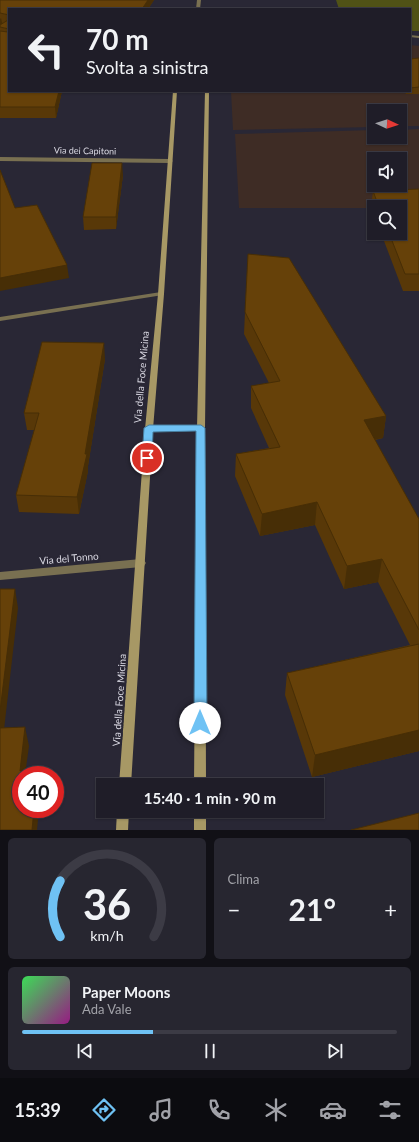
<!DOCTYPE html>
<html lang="it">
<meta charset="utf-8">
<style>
body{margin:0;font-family:Lato,sans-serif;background:#272630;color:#f1f3f6;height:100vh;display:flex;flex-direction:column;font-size:15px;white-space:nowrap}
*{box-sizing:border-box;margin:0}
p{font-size:13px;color:#a1a2a8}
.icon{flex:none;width:22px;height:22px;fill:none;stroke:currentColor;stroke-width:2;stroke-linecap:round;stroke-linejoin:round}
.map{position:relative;height:830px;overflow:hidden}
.details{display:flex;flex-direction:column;gap:8px;padding:8px;background:#111016;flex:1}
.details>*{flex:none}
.top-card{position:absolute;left:8px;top:8px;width:403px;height:84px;border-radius:0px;box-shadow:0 1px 3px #0004,0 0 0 1px #3c3b45;background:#1f1d28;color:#f1f3f6;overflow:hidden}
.needle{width:26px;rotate:94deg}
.buttons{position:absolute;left:367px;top:104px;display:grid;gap:8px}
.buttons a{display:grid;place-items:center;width:40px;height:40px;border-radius:0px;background:#1f1d28;box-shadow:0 1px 3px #0004,0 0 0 1px #3c3b45;font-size:20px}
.speed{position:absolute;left:12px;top:766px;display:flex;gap:8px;font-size:20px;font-weight:700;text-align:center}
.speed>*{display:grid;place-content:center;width:52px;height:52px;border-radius:50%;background:#1f1d28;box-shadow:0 1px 3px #0004,0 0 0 1px #3c3b45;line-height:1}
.speed .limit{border:6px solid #d22;background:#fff;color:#111}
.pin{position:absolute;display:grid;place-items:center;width:34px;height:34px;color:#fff;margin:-17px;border:2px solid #fff;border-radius:50%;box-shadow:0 1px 4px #0007}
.me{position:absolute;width:44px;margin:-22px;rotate:0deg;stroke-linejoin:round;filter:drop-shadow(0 0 3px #0008)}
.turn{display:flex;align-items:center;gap:14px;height:84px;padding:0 12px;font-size:18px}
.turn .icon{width:52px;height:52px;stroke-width:2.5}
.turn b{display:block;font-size:28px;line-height:34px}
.big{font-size:30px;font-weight:700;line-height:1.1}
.details .tile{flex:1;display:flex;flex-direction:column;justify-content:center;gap:6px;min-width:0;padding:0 14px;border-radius:6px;background:#272630}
.details .dial{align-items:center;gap:0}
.dial svg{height:104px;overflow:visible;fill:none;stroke:#3c3b45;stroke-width:7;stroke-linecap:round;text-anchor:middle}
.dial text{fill:#f1f3f6;stroke:none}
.song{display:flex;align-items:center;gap:12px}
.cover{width:48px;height:48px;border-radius:6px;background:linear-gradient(135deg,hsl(130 70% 55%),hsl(310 70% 35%))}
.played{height:4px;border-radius:2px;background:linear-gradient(90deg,#6fc2f4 35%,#3c3b45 35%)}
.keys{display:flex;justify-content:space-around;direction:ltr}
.heat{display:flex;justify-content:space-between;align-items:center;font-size:22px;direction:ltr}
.details .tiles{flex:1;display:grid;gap:8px;grid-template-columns:1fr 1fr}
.tile:last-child{grid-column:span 2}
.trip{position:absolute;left:96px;top:778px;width:228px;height:40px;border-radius:0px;background:#1f1d28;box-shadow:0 1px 3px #0004,0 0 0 1px #3c3b45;font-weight:700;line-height:40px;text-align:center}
.tab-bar{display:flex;height:64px;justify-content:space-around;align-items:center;background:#0c0c10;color:#a1a2a8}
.tab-bar .icon{width:28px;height:28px}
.tab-bar .current{color:#6fc2f4}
.tab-bar b{font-size:18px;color:#f1f3f6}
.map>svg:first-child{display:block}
.commercial{fill:#3e2c25;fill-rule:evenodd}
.green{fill:#505216}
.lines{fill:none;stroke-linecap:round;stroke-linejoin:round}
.street{fill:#797051;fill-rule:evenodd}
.secondary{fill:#a79865;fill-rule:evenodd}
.wall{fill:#583808}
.shaded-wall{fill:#472e06}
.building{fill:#664109;stroke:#472e06}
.route{fill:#6fc2f4;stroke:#487e9f}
.labels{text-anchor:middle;stroke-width:4;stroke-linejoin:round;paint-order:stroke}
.far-street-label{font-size:9px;fill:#dad9e3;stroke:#292735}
.street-label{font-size:10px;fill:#dad9e3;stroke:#292735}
</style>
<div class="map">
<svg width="419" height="830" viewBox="0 0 419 830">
<rect width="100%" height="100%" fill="#292735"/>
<g class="commercial">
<polygon points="410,45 419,46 419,126 400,126 400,111 374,111 374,127 233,130 231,91 410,91"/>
<path d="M419,129V208H239L235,134L374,130V137H400V130ZM374,159H400V185H374Z"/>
</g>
<polygon class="green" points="336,0 419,0 419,31 410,31 410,9 339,9"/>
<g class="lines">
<g class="street">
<polygon points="197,0 201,0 200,9 196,9"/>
<polygon points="410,35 419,36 419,38 410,37"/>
<polygon points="0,157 170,159 173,161 170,163 0,161"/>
<polygon points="161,292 163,293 164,294 163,295 0,321 0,317"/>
<polygon points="201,425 204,426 205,428 204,430 149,432 145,429 149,426"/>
<polygon points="141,559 144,560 146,563 144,566 141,567 0,580 0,572"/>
</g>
<g class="secondary">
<polygon points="173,91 177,91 164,294 153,429 131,785 119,785 145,429 158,294"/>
<polygon points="205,91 209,91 205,428 206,785 194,785 197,428"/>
<polygon points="117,811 129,811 128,830 116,830"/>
<rect x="194" y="811" width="12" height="19"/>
</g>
</g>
<g class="wall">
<polygon points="0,0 154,0 148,9 9,9 9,91 62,91 56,118 0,118"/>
<polygon points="419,58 419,94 406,94 404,91 410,91 410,59"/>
<polygon points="123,175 116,229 84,230 83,217"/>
<polygon points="419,189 419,291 403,291 381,233 400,233 400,207 374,207 374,215 371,207 373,191"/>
<polygon points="245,312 386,416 383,438 375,440 419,519 419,751 312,777 285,695 287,673 410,645 378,582 344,589 315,525 260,536 235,476 236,454 269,448 251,408 251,386 269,383 244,334"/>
<polygon points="105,359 88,466 88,471 79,514 19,512 16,495 35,430 27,430 24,413"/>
</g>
<g class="shaded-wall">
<polygon points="148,0 154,0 148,9 142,9"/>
<polygon points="1,18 3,27 0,27 0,19"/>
<polygon points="59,91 62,91 56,118 55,107"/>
<polygon points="122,163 123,175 116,229 116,217"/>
<polygon points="67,265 69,278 0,291 0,278"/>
<polygon points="104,343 105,359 88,466 88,471 79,514 77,497"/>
<polygon points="386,416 383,438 361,442 364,420"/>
<polygon points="317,502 315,525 260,536 262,514"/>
<polygon points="382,559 378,582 344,589 347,566"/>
<polygon points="15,589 18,608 2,747 0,737 0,711"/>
<polygon points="25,727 29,746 25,775 20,771"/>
<polygon points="419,730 419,751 312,777 315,755"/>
<polygon points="34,809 39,809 37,830 32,830"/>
</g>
<g class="building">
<polygon points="0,0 148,0 142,9 9,9 9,15 0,13"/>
<polygon points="9,17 9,29 0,27 0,25 8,20"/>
<polygon points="9,29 9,91 59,91 55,107 0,107 0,31 8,32"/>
<polygon points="419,58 419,87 410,88 410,59"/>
<polygon points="92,163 122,163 116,217 83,217"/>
<polygon points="0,170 15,208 37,205 67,265 0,278"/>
<polygon points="419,189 419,274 405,274 389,233 400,233 400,207 379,207 373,191"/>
<polygon points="248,254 289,258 386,416 364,420 419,519 419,630 382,559 347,566 317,502 262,514 236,454 280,447 251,386 280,381 245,312"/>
<polygon points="42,342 104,343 85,454 87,454 77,497 16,495 39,413 24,413"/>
<polygon points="0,589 15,589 0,711"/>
<polygon points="419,644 419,730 315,755 287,673"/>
<polygon points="25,727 20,771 37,771 37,775 21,775 21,809 34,809 32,830 0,830 0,728"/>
<polygon points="419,813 419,830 351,830"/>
</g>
<polygon class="route" points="149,425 201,425 205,428 207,723 205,727 200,728 196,727 194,723 196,431 153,432 152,458 147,462 142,458 144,428"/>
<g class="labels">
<g class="far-street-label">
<text transform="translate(85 151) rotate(1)" y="3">Via dei Capitoni</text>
</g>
<g class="street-label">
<text transform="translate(141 377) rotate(-85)" y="4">Via della Foce Micina</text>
<text transform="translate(69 558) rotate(-5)" y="4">Via del Tonno</text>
<text transform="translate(119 700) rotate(-86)" y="4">Via della Foce Micina</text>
</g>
</g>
</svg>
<div class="buttons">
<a><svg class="needle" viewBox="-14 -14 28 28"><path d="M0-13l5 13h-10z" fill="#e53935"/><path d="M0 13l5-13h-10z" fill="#a1a2a8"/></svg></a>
<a><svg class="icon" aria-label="sound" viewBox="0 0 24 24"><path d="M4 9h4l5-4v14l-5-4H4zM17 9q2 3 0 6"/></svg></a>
<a><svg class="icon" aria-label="search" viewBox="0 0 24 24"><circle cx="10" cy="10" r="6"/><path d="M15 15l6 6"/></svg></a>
</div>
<div class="speed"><div class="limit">40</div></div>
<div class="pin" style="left:147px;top:458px;background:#d93025"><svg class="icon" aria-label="arrive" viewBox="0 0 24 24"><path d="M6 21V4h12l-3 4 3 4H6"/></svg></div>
<svg class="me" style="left:200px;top:723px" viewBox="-20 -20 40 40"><circle r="19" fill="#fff"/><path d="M0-13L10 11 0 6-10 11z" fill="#6fc2f4"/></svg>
<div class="trip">15:40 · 1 min · 90 m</div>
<div class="top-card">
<div class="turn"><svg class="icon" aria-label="left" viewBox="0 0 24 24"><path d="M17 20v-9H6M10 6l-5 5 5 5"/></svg><div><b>70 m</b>Svolta a sinistra</div></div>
</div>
</div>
<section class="details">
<div class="tiles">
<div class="tile dial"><svg viewBox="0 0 100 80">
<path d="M14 69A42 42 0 1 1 86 69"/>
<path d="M14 69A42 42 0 0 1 14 26" stroke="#6fc2f4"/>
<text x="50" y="56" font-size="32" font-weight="700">36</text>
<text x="50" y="72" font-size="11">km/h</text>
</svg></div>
<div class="tile"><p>Clima</p>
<div class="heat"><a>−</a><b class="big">21°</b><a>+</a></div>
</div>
<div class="tile">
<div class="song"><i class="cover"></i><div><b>Paper Moons</b><p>Ada Vale</p></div></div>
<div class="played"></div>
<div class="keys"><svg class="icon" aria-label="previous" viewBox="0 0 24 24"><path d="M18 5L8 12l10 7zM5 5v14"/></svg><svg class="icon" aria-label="pause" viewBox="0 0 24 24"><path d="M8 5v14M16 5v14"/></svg><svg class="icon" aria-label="next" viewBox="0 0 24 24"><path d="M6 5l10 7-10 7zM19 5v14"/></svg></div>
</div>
</div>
</section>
<nav class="tab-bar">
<b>15:39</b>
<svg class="icon current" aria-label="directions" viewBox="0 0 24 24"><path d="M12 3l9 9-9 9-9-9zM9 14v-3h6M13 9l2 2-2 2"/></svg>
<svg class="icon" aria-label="music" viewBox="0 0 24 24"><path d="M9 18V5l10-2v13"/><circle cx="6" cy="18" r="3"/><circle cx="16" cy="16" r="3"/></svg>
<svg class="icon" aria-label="phone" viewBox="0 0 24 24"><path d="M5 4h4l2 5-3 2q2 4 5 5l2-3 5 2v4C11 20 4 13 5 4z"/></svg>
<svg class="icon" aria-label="climate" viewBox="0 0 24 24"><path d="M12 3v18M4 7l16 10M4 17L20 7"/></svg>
<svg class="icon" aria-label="car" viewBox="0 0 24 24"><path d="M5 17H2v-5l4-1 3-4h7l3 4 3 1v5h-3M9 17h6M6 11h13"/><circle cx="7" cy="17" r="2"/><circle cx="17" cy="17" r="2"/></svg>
<svg class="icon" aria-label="filters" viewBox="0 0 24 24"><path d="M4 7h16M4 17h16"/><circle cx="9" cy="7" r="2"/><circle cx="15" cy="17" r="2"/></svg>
</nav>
